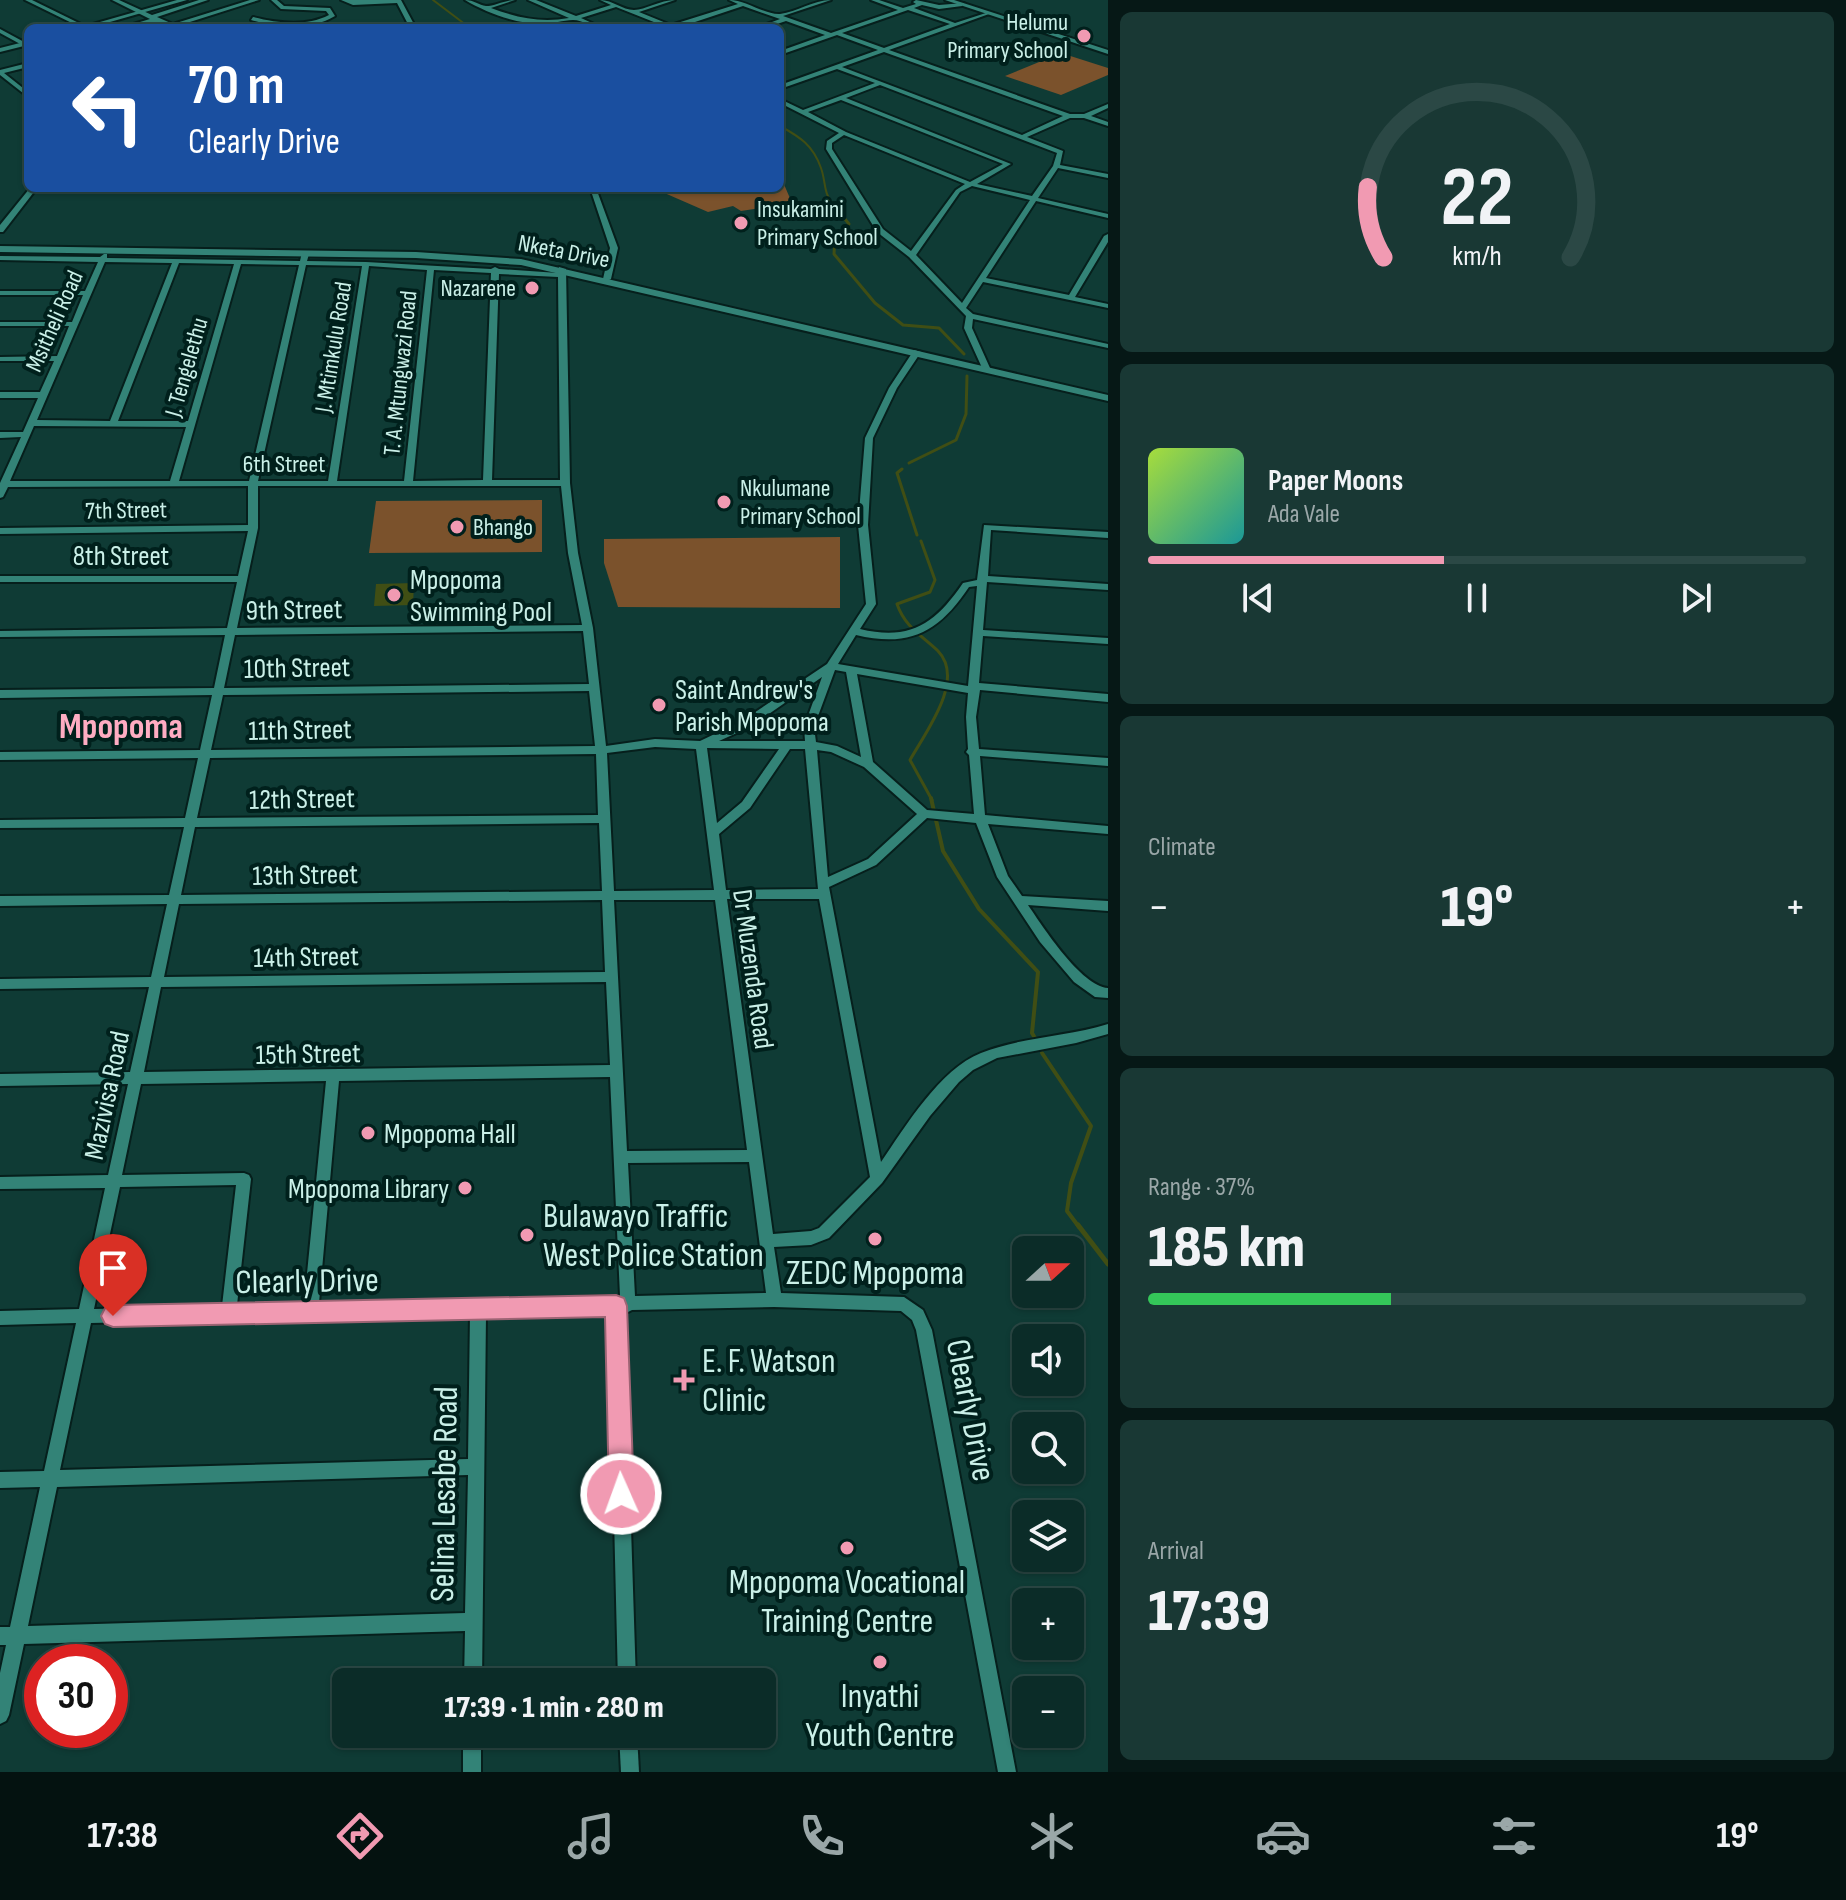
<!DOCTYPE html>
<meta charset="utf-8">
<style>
body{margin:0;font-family:"Sofia Sans Condensed",sans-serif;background:#193834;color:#f1f3f6;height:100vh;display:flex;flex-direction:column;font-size:30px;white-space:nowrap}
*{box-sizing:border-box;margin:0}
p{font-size:26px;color:#9aa7a8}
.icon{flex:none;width:44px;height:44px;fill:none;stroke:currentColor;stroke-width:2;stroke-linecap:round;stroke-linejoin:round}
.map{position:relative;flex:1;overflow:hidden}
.details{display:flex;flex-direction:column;gap:12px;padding:12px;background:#061816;width:738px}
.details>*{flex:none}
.banner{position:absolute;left:24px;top:24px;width:760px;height:168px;border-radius:12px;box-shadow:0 2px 6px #0004,0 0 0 2px #2b4845;background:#1a4fa0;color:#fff;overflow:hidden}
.needle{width:52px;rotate:69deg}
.controls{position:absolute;left:1012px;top:1236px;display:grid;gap:16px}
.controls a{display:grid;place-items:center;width:72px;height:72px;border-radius:12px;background:#0b2c28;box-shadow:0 2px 6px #0004,0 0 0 2px #2b4845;font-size:40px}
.speed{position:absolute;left:24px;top:1644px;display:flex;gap:16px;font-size:40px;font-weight:700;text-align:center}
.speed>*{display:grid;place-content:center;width:104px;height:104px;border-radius:50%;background:#0b2c28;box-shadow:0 2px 6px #0004,0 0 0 2px #2b4845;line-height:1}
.speed .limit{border:12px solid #d22;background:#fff;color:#111}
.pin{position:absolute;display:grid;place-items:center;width:68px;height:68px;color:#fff;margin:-82px -34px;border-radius:50% 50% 50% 0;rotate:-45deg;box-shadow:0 0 8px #0007}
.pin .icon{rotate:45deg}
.me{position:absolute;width:88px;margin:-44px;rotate:358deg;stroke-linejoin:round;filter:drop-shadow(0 0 6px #0008)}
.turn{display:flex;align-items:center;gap:28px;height:168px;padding:0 32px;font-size:36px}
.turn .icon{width:104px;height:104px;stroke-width:2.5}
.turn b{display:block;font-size:56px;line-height:68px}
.big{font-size:60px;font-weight:800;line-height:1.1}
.details .tile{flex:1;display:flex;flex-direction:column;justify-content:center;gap:12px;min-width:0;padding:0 28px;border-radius:12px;background:#193834}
.details .dial{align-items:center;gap:0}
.dial svg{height:208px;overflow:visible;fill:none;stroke:#2b4845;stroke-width:7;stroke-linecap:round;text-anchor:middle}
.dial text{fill:#f1f3f6;stroke:none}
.song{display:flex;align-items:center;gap:24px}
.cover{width:96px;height:96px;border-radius:12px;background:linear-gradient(135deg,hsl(80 70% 55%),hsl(180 70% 35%))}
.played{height:8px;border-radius:4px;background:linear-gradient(90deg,#f19ab2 45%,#2b4845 45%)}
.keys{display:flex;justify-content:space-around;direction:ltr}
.heat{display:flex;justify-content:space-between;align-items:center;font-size:44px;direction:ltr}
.charge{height:12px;border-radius:6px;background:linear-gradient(90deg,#34c759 37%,#2b4845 0)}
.trip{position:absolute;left:332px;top:1668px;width:444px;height:80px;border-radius:12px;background:#0b2c28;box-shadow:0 2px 6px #0004,0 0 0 2px #2b4845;font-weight:800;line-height:80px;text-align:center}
.dock{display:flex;height:128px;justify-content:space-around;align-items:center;background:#041210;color:#9aa7a8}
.dock .icon{width:56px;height:56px}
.dock .on{color:#f19ab2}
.dock b{font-size:36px;color:#f1f3f6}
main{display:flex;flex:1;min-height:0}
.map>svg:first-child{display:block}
.green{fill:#7b522c}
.water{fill:#404e14}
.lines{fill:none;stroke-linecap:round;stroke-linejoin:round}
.stream-far3{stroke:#404e14;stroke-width:2}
.stream-far2{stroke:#404e14;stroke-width:3}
.stream-far1{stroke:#404e14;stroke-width:4}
.stream{stroke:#404e14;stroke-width:5}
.minor-casing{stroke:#061f1c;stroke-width:4}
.tertiary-casing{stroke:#061f1c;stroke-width:4}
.minor{fill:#338377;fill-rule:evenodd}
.tertiary{fill:#338377;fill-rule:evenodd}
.route{fill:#f19ab2;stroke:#9d6474;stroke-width:2}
.poi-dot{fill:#f19ab2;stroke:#00201c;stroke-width:3}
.labels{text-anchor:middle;stroke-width:8;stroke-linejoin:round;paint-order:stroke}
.far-poi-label{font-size:24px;fill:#caf0e8;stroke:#00201c;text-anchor:start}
.far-street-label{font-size:24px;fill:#caf0e8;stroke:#00201c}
.street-label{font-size:28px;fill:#caf0e8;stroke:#00201c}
.poi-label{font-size:28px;fill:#caf0e8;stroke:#00201c;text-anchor:start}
.near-poi-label{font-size:34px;fill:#caf0e8;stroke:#00201c}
.near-street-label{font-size:34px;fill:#caf0e8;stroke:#00201c}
.district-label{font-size:36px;font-weight:bold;fill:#feacc2;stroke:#00201c}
</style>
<main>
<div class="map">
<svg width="1108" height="1772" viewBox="0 0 1108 1772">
<rect width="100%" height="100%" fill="#0f3b35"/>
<g class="green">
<polygon points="1061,53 1108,68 1108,75 1061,95 1005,76"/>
<polygon points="780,175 792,203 741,211 733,206 708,212 653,188 780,188"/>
<polygon points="542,500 542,552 369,553 376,501"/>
<polygon points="840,537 840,608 618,607 604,563 604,539"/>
</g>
<polygon class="water" points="414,583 413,605 374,606 376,584"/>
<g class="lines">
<g class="stream-far3">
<polyline points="433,0 470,28"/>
<path d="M780,126C800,137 813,145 821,168C826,182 823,192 833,205"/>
</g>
<g class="stream-far2">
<polyline points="832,203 849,224 835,237 834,254 875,303 903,325 939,328 964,354"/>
<polyline points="909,463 956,440 966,414 967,376"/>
<polyline points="902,469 897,473 917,535"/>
<path d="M921,541L935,580L930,592L897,604C905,627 921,635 938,651C966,680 925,733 910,760L932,800"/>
</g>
<g class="stream-far1">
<polyline points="931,798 943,851 979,909 1038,972 1032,1033 1035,1038"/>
<polyline points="1042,1053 1091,1126 1071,1183 1067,1211 1079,1227"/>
</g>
<polyline class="stream" points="1078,1225 1108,1264"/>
<defs>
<g id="minor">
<polygon points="25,0 32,0 87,27 82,28"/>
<path d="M112,0H119L152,15L199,0H208L157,17L173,24L250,0H259L171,28H162L167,26C148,17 140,28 120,28L150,19Z"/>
<path d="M271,0H277L284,6L330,8L335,16C311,31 277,27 251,20L253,17C277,23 306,27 329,15L326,11L281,9Z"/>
<polygon points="341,0 401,0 416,28 410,28 397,3 353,5"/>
<path d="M465,0C474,0 479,5 486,6C495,6 505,0 515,0L491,8C518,18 541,23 569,18L528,0H536L576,16L611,5L600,0C613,0 622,10 634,10C645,10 660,0 675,0L639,12L671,25L738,4L729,0C746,0 765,15 780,14C797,12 813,0 831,0L783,16L831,33L898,10L871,0H879L903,8L916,4L913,2L916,0L939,5L964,3L962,6L939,9L922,5L914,8L955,23L989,12V14L889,50L1070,114H1084L1108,104V108L1091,116L1108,122V126L1084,118H1070L1027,137L1063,151L1060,165L1108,174V178L1058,168L1038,198L1108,214V218L1036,201L986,278L1069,295L1104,236L1108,234V242L1075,297L1108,304V308L983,282L966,308L973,314L1108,344V348L973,319L972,328L990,368L983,370L964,328L966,316L909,257L877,232L826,149L827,141L839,133L780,103V99L803,110L875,83L837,69L780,89V85L878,50L837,35L780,55V51L825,35L786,21L765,28H756L780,19L743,6L677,28H669L616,7L581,18L603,28C592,28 583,20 573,20C563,20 553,24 542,24C516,24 487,13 465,0ZM908,10L950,24L884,48L842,33ZM884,52L1063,116L1022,135L842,67ZM880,85L1057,153L1053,166L1032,196L977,184L1011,164L846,98ZM841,100L1003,164L970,182L846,132L808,112ZM844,135L965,184L956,190L911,251L883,229L832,149V143ZM972,186L1030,200L962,303L916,255L960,192Z"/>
<polygon points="0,29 26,43 27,44 22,45 0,33"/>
<polygon points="28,63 28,67 4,73 28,92 28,97 0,75 0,70"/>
<polygon points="30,188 37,188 3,232 0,232 0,225"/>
<polygon points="120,188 159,188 156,190 123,190"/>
<polygon points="590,188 596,188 618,248 611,279 607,281 603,279 610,248"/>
<path d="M302,252L309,254L307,261L366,262L491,269L495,267L499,269L558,273L559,267L566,269L570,483L578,553L593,628L606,746L655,739L700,741L742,721L827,664L866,604L858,525L865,438L889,388L914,350L921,352L897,388L873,438L868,525L876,604L860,629C910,641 935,624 963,583L977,580L984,525L1108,532V538L991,530L988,576L1108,584V590L987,582L983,630L1108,638V644L983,636L979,683L1108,694V702L980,690L976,717L979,749L1108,758V766L980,756L985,815L1108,826V834L988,824L1008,876L1022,896L1108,901V911L1028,905C1043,927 1081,986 1108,988V998L1095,997L1074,982L1040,942L997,877L976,823L927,818L876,865L829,887L881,1162C905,1127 940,1069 981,1053C1021,1037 1066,1037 1108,1024V1034L1076,1043L997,1058L973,1070L959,1082L930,1116L882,1183L829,1238L811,1245L774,1247L781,1293L904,1297L923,1310L932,1330L1016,1772H998L916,1330L912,1320L901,1311L774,1307L632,1310L628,1312L624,1311L636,1682H618L609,1311L486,1314L482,1682H464L465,1631L24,1644L9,1715L6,1721L0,1724V1673L6,1645H0V1627H10L40,1487L0,1488V1472L44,1471L76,1323L0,1325V1311L79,1309L105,1188L0,1189V1177L108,1175L128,1084L0,1086V1074L130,1072L149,987L0,989V979L151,977L167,904L0,906V896L169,895L184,827L0,828V820L185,818L198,758L0,760V752L200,750L212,695L0,698V690L214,688L225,635L0,637V631L227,628L237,582H0V576H238L248,531L0,534V528L248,525V486L8,487L3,497L0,498V483L21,437L0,438V432H23L38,398H0V392H40L54,361H0V357L57,356L69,326H0V322H72L83,295H0V291H85L98,262L0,260V256L100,257L104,254H107V258L300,261ZM105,262L172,263L110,421L37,420ZM179,263L234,264L188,421H118ZM241,264L299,265L249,481H179ZM306,265L362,266L328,481H258ZM369,266L427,270L404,481H337ZM434,270L491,273L483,480L413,481ZM499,274L558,277L560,480H492ZM34,426L186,427L170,481H10ZM258,486H561L568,553L582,625L237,628L258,528ZM977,586L968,686L838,664L856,635C910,648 939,632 969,587ZM583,631L589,684L224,688L235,635ZM835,670L846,672L861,757L837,746L816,742L814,727ZM857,674L968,693L966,717L968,749L966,752L969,755L974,814L927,810L873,762ZM822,677L804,727L805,741H719L750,727ZM589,691L595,746L211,750L223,695ZM655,747L696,749L714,890L614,891L607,753ZM707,748L779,749L742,802L717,823ZM790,749H805L818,889L726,890L719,834L750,808ZM817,750L831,752L864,767L917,814L868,859L828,877ZM596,754L598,815L197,818L210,758ZM599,823L602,891L181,895L195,827ZM727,899H819L870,1177L819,1228L811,1231L773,1234ZM602,900L605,972L164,977L179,904ZM614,900H715L747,1150L627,1151ZM606,982L610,1065L144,1072L161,987ZM610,1077L620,1296L319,1303L339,1081ZM326,1081L304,1304L237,1305L251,1179L249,1175L244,1173L122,1175L141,1084ZM749,1162L766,1293L635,1296L628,1163ZM236,1185L222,1306L94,1309L120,1187ZM470,1314L468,1459L60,1470L91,1323L306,1318L311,1320L316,1318ZM468,1475L465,1613L28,1626L57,1487Z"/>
<rect x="463" y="1734" width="18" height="38"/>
<polygon points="619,1734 637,1734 639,1772 621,1772"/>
</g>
<g id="tertiary">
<polygon points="177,0 187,0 89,28 79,28"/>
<polygon points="945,0 954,0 1108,50 1108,54"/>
<polygon points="28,41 28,45 0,52 0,48"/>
<polygon points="0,246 416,252 521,259 1108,395 1108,401 521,265 416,258 0,252"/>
</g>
</defs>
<use href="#minor" class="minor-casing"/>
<use href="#tertiary" class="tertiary-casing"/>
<use href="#minor" class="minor"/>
<use href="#tertiary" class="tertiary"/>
</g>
<polygon class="route" points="616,1295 624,1298 627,1306 634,1494 630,1503 621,1506 613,1503 609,1494 605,1317 113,1327 105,1324 101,1316 105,1308 113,1305"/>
<g class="poi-dot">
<circle cx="1084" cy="36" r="8"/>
<circle cx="741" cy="223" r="8"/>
<circle cx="532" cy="288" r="8"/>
<circle cx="724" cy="502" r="8"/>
<circle cx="457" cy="527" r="8"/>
<circle cx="394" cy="595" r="8"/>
<circle cx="659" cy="705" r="8"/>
<circle cx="368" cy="1133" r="8"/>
<circle cx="465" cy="1188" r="8"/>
<circle cx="527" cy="1235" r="8"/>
<circle cx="875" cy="1239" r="8"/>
<path d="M680 1368h8v8h8v8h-8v8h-8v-8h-8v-8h8z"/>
<circle cx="847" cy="1548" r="8"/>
<circle cx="880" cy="1662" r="8"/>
</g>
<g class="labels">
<g class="far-poi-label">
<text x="1068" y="30" text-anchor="end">Helumu<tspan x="1068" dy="28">Primary School</tspan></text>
<text x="757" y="217">Insukamini<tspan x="757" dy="28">Primary School</tspan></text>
<text x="516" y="296" text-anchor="end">Nazarene</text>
<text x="740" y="496">Nkulumane<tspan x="740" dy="28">Primary School</tspan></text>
<text x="473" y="535">Bhango</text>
</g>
<g class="far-street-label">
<text transform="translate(564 251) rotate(11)" y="8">Nketa Drive</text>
<text transform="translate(54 321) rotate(-66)" y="8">Msitheli Road</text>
<text transform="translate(333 347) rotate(-81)" y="8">J. Mtimkulu Road</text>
<text transform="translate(186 367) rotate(-74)" y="8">J. Tengelethu</text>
<text transform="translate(400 373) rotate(-84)" y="8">T. A. Mtungwazi Road</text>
<text x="284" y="472">6th Street</text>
<text transform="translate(126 510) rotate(-1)" y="8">7th Street</text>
</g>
<g class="street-label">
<text x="121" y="565">8th Street</text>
<text transform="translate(294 609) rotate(-1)" y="10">9th Street</text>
<text transform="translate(297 667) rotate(-1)" y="10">10th Street</text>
<text transform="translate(300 729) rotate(-1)" y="10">11th Street</text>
<text transform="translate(302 798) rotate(-1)" y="10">12th Street</text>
<text transform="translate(305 874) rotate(-1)" y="10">13th Street</text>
<text transform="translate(306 956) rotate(-1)" y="10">14th Street</text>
<text transform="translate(754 969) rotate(82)" y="10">Dr Muzenda Road</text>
<text transform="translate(308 1053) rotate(-1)" y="10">15th Street</text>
<text transform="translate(106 1095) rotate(-78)" y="10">Mazivisa Road</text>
</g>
<g class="poi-label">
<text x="410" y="589">Mpopoma<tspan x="410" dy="32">Swimming Pool</tspan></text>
<text x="675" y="699">Saint Andrew's<tspan x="675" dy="32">Parish Mpopoma</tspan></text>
<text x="384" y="1143">Mpopoma Hall</text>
<text x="449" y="1198" text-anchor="end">Mpopoma Library</text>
</g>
<g class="near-poi-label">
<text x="543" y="1227" text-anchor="start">Bulawayo Traffic<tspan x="543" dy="39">West Police Station</tspan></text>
<text x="875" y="1284">ZEDC Mpopoma</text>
<text x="702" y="1372" text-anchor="start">E. F. Watson<tspan x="702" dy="39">Clinic</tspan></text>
<text x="847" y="1593">Mpopoma Vocational<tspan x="847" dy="39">Training Centre</tspan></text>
<text x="880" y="1707">Inyathi<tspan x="880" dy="39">Youth Centre</tspan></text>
</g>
<g class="near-street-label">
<text transform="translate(307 1280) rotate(-1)" y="12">Clearly Drive</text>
<text transform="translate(972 1410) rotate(79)" y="12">Clearly Drive</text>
<text transform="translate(443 1494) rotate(-89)" y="12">Selina Lesabe Road</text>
</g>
<g class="district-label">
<text x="121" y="738">Mpopoma</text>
</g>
</g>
</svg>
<div class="controls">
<a><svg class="needle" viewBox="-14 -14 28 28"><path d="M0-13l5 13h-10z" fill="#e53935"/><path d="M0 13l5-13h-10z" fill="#9aa7a8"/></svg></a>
<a><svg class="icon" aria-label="sound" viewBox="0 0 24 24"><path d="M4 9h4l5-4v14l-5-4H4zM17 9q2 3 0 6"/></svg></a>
<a><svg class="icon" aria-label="search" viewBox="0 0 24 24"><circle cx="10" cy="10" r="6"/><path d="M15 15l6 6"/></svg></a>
<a><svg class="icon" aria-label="layers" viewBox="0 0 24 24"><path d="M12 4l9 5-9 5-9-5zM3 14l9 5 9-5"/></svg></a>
<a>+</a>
<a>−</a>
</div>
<div class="speed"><div class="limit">30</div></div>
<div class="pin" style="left:113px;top:1316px;background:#d93025"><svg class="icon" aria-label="arrive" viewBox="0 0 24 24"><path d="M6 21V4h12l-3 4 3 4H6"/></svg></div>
<svg class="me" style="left:621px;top:1494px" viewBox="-20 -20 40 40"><circle r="17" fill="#f19ab2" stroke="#fff" stroke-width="3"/><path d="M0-11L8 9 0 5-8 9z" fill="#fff"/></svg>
<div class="trip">17:39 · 1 min · 280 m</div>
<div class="banner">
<div class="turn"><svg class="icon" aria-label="left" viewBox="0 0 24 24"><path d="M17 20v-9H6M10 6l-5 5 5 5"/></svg><div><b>70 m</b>Clearly Drive</div></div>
</div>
</div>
<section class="details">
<div class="tile dial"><svg viewBox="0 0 100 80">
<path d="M14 69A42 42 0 1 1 86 69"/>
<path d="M14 69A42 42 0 0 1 8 42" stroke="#f19ab2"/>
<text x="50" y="56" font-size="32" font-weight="700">22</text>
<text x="50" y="72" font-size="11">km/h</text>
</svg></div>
<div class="tile">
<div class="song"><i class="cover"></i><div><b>Paper Moons</b><p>Ada Vale</p></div></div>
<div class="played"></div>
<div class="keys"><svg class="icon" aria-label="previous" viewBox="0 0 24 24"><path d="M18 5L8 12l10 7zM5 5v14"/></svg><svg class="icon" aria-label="pause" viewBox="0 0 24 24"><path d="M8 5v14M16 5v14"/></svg><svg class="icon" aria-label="next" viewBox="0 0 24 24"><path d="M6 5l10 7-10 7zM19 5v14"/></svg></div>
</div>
<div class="tile"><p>Climate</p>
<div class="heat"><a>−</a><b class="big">19°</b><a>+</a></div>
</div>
<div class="tile"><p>Range · 37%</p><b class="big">185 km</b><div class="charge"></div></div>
<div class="tile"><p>Arrival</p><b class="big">17:39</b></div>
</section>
</main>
<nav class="dock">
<b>17:38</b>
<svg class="icon on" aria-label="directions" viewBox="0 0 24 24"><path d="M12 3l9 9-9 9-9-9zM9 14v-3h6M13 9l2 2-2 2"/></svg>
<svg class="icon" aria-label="music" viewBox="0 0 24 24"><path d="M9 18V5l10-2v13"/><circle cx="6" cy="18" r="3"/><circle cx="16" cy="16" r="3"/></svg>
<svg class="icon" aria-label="phone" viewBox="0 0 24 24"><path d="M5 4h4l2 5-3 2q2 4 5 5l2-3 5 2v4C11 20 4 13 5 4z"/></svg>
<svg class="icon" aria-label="climate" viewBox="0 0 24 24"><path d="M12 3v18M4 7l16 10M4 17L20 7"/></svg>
<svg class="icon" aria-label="car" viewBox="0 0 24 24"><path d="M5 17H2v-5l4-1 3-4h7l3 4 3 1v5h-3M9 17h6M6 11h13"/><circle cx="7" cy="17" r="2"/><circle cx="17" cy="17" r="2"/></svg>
<svg class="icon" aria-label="filters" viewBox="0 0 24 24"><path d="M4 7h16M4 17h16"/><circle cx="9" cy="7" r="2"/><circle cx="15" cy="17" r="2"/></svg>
<b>19°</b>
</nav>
